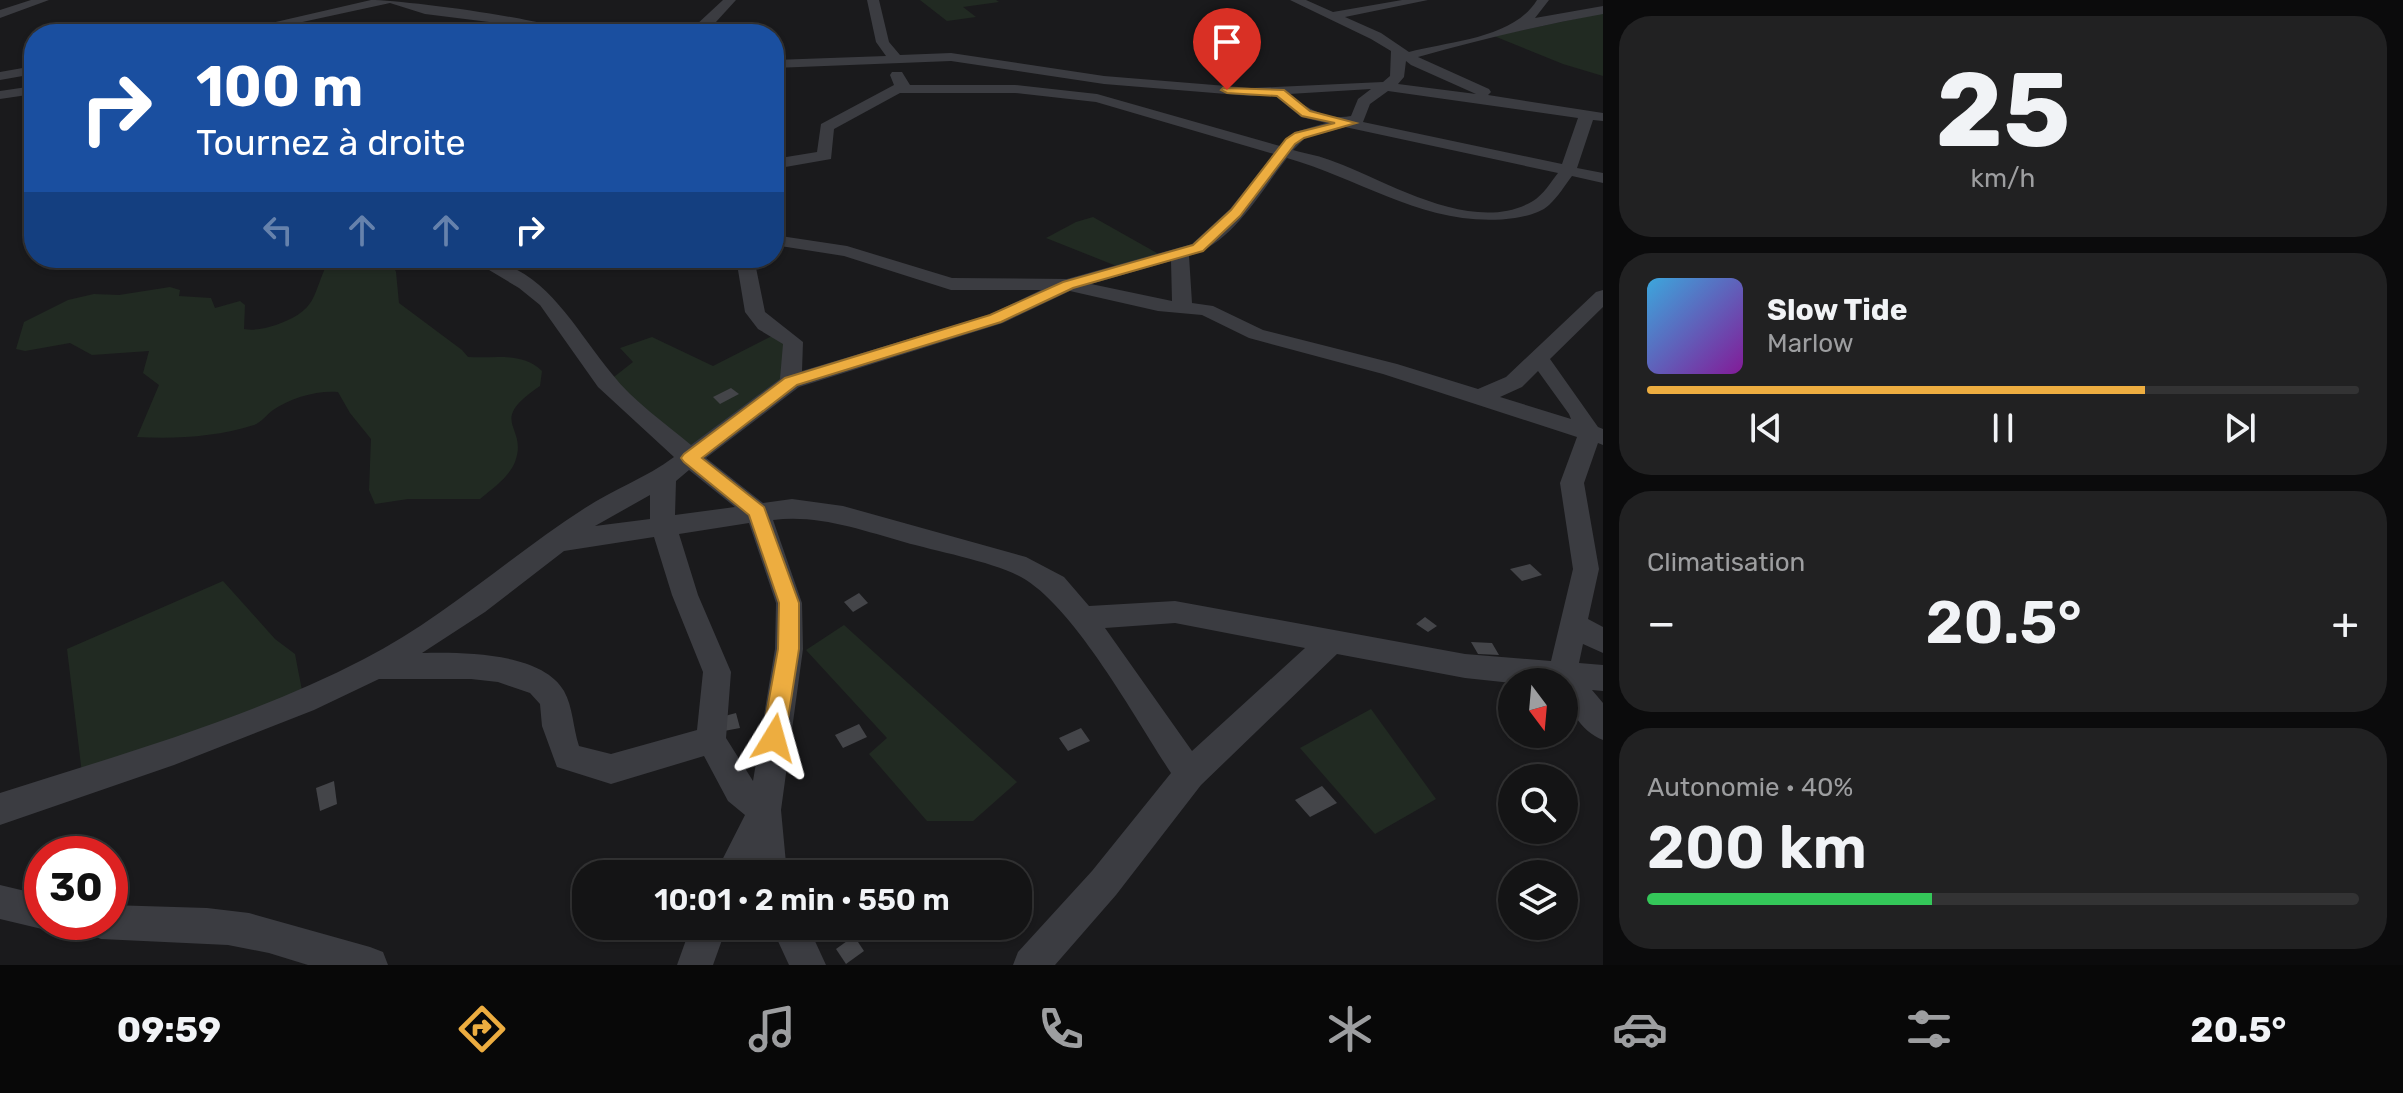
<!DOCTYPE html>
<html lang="fr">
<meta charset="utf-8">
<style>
body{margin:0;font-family:Rubik,sans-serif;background:#212122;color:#f1f3f6;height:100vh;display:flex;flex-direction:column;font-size:30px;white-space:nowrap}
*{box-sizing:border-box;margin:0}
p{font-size:26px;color:#9d9ea0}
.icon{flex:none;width:44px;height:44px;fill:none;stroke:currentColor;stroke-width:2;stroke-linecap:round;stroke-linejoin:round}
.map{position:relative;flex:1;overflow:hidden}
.side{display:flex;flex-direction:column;gap:16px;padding:16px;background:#0b0b0c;width:800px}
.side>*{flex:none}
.banner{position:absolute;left:24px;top:24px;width:760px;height:244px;border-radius:32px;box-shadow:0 2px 6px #0004,0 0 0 2px #333334;background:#1a4fa0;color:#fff;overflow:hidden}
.needle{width:52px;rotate:164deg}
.buttons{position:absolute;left:1498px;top:668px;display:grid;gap:16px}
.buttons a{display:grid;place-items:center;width:80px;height:80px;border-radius:50%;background:#141415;box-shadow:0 2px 6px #0004,0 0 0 2px #333334;font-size:40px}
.speed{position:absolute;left:24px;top:836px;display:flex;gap:16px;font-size:40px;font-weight:700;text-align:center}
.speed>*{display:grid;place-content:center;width:104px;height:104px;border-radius:50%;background:#141415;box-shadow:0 2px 6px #0004,0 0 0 2px #333334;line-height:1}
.speed .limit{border:12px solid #d22;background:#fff;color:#111}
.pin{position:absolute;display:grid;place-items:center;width:68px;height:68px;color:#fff;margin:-82px -34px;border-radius:50% 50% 50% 0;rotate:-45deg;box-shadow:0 0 8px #0007}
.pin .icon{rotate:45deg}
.me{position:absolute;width:88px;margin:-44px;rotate:8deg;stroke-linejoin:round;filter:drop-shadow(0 0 6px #0008)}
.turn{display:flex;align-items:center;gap:28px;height:168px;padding:0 40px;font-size:36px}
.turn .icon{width:104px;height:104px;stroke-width:2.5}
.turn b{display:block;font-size:56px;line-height:68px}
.lanes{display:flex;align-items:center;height:76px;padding:0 40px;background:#0003;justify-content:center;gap:40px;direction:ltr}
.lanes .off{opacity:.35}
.big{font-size:60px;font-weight:600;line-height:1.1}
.side .tile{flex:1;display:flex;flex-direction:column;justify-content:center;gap:12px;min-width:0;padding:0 28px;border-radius:32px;background:#212122}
.side .dial{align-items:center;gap:0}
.dial b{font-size:104px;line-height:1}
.song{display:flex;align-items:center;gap:24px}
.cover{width:96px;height:96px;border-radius:12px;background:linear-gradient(135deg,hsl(200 70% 55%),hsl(290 70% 35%))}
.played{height:8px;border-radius:4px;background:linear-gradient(90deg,#edad40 70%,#333334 70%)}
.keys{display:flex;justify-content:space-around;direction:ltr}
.heat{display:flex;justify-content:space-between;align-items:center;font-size:44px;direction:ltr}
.charge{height:12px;border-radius:6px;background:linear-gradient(90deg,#34c759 40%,#333334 0)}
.trip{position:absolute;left:572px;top:860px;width:460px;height:80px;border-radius:32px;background:#141415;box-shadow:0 2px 6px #0004,0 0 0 2px #333334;font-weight:600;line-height:80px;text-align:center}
.dock{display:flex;height:128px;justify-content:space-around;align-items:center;background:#080808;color:#9d9ea0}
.dock .icon{width:56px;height:56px}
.dock .on{color:#edad40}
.dock b{font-size:36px;color:#f1f3f6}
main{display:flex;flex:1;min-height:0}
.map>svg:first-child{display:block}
.green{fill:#212a22}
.building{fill:#444549}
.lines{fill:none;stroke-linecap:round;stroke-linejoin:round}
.minor{fill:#3b3c41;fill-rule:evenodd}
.route{fill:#edad40;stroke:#9a702a;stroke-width:2}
</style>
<main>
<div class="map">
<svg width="1603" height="965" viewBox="0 0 1603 965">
<rect width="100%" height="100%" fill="#1a1a1c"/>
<g class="green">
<polygon points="920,0 996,0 999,2 963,7 976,17 947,21"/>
<polygon points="1603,13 1603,76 1563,64 1494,36"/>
<polygon points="1093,217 1164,257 1124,269 1046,238 1076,222"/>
<path d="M330,258H390L396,272L399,303L462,350L468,357C494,359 521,351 542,371L540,386C485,423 529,425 515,462C509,477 492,489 480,499H408L375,504L369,490L371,439L350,413L338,392C318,390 290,398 273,410C266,415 262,422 254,425C216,437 176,439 137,437L159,385L143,373L149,351L92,355L70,343L25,351L16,349L24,322L68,300L94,294L119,295L170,287L180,290L179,296L211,298L215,308L240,301L245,305L244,329C255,331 266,328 276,325C321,309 311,294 330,258Z"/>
<polygon points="778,333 789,342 791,371 691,455 610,380 633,362 620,348 652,337 713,366"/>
<polygon points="223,581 275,639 295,654 304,701 83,782 67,649"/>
<polygon points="844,625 1017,782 973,821 927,821 869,754 887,738 806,650"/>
<polygon points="1371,709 1436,799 1375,834 1300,748"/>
</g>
<g class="building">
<polygon points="731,388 739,394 720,404 713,397"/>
<polygon points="1530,564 1542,575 1522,581 1510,569"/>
<polygon points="859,593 868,603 853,612 844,602"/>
<polygon points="1425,617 1437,626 1428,632 1416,624"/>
<polygon points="1471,642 1492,643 1499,655 1478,654"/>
<polygon points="736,713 740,728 724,731 721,717"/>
<polygon points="859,724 867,737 843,748 835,735"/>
<polygon points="1081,728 1090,741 1068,751 1059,738"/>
<polygon points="334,781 337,804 320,811 316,788"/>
<polygon points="1322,786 1337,803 1310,817 1295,800"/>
<polygon points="854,936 864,951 846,964 836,949"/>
</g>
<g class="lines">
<g class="minor">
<polygon points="31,0 49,0 0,18 0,10"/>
<path d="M371,0C402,0 553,19 573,34H549L497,23L425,14L390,3L247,34H223Z"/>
<polygon points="723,0 736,0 705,34 693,34 695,26"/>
<path d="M867,0H879L889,42L900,55L951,53L1104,76L1251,88L1383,82L1390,76L1391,51L1371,39L1290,0H1306L1333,12L1402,0H1428L1345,17L1381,33L1409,52C1449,41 1513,39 1537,0H1549L1535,18L1603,6V14C1540,25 1480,40 1418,57L1489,89L1491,92L1488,95L1603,113V121L1593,120L1577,168L1603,173V183L1572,176C1565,185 1558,197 1549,205C1541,213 1526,216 1515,218C1431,230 1364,180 1287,158C1261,191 1232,244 1189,256L1192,303L1213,306L1263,330L1397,364L1478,389L1506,377L1596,292L1603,290V307L1550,359L1598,427L1603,429V445L1598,443L1584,483L1599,569L1588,619L1603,627V653L1583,644L1579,663L1603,665V691L1592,690L1603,703V740C1581,732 1564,704 1564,682L1512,683L1465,678L1337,654L1201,785L1116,895L1055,965H1013L1018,952L1092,871L1171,773C1136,720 1074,606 1021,577C994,562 935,551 904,542C862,530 817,514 773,520L802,603L803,649L781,810L787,874H753V868L750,874H715L745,815L728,801L704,756L611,784L557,767L542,726L540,704L530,693L498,682L471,679H379L314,710L174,765L0,825V793C122,754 250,718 364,659C444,618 510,556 585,508C614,489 646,478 674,457L598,387L540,305L519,288L469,258C541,258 572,326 612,374C633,401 665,423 691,445L780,379L783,344L758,329L745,312L736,258H754L765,312L803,342L802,371L989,315L1041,290H951L844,256L774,245V235L847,246L952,278L1067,279L1192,244L1230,209L1274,154L1096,102L1015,93H900L834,129L831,159L774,169V159L817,152L821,124L894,85L890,75L892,72H902L910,85H1015L1097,94L1280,146L1295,132L1326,123L1301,117L1274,95L1251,96L1104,84L951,61L774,68V60L886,56L876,42ZM1406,61L1411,65L1476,94L1398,84L1404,77ZM1371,89L1358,99L1351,116C1329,121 1305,108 1289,94ZM1388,91L1578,118L1562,164L1363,122L1370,104ZM1345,127L1558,173C1551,182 1543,195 1533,201C1474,236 1389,182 1335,162C1321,156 1307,154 1293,150L1305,138ZM1171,261L1172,301L1091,284ZM1070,291L1158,311L1202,315L1249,338L1383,374L1577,437L1560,483L1573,569L1551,661L1465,654L1175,601L1089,606L1064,577L1026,557L843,506L792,499L763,503L706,458L799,387L1003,323ZM1538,371L1569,414L1571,419L1500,397L1522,387ZM689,470L735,507L675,515L676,481ZM650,495V519L595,526ZM749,523L776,603L775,649L753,781L726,738L731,672L698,595L679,534ZM654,537L672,595L703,672L697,730L611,754L579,746C573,728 573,707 564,691C542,652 461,652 422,653L485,612L564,551ZM1175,623L1305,648L1192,751L1105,628Z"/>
<polygon points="34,66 34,74 0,80 0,72"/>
<polygon points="34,86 34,94 0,99 0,91"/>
<polygon points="0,885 42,895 42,922 55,922 54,924 42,929 0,919"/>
<polygon points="110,905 207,908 249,913 370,947 383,952 388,965 308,965 269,953 228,945 101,939 89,934 84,922 110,922"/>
<polygon points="691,926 727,926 713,965 677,965"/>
<polygon points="771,926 808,926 826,965 789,965"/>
</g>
</g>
<polygon class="route" points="1223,88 1284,90 1310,111 1356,123 1304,138 1295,144 1240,216 1203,251 1073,288 1001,322 797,385 702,458 764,507 799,603 799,649 785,738 782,745 774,748 765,745 762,738 778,649 779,603 749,515 684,462 681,458 684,454 785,378 990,315 1063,282 1193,245 1231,210 1286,139 1295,133 1335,123 1302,116 1277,96 1227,93 1221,90"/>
</svg>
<div class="buttons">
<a><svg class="needle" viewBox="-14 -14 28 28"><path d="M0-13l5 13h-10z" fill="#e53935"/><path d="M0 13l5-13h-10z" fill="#9d9ea0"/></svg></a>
<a><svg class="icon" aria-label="search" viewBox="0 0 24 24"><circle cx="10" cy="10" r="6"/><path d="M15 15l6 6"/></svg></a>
<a><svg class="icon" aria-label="layers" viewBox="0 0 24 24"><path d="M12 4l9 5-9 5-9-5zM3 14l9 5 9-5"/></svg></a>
</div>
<div class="speed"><div class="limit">30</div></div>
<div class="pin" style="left:1227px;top:90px;background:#d93025"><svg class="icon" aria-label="arrive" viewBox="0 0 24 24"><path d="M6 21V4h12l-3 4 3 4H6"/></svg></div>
<svg class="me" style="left:774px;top:738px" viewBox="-20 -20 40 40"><path d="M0-17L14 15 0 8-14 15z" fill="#edad40" stroke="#fff" stroke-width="4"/></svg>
<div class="trip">10:01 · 2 min · 550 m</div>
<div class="banner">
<div class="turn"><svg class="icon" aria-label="right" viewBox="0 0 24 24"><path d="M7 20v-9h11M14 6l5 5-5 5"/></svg><div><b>100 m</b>Tournez à droite</div></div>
<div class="lanes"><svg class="icon off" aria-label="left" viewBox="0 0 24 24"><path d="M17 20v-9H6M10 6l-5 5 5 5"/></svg><svg class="icon off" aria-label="ahead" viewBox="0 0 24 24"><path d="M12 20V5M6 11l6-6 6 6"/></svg><svg class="icon off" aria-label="ahead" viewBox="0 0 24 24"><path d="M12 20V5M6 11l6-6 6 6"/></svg><svg class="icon" aria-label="right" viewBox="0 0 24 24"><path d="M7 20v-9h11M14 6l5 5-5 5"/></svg></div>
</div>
</div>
<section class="side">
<div class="tile dial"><b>25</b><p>km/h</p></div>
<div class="tile">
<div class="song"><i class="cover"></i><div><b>Slow Tide</b><p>Marlow</p></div></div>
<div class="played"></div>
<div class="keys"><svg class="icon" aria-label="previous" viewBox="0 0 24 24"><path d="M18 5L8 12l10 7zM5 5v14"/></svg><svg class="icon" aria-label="pause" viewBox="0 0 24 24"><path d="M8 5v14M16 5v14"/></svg><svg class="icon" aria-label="next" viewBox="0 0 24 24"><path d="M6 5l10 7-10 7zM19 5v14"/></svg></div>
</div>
<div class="tile"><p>Climatisation</p>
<div class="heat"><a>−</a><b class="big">20.5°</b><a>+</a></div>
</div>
<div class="tile"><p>Autonomie · 40%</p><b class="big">200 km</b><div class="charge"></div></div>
</section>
</main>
<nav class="dock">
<b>09:59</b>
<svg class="icon on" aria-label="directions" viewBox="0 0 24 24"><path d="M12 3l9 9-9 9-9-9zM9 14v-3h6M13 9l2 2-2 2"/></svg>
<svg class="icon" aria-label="music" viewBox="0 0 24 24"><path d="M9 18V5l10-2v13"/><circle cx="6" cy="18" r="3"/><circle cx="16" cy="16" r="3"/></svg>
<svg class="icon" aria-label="phone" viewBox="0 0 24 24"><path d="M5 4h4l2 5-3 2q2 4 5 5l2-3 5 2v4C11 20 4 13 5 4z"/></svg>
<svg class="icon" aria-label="climate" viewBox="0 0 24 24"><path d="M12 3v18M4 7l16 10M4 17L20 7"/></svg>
<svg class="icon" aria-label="car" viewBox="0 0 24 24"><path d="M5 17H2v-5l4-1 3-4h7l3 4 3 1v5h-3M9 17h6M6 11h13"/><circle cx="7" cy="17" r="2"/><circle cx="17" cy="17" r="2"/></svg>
<svg class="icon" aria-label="filters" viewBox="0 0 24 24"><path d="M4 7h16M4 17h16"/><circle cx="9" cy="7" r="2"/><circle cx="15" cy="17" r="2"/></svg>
<b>20.5°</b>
</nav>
